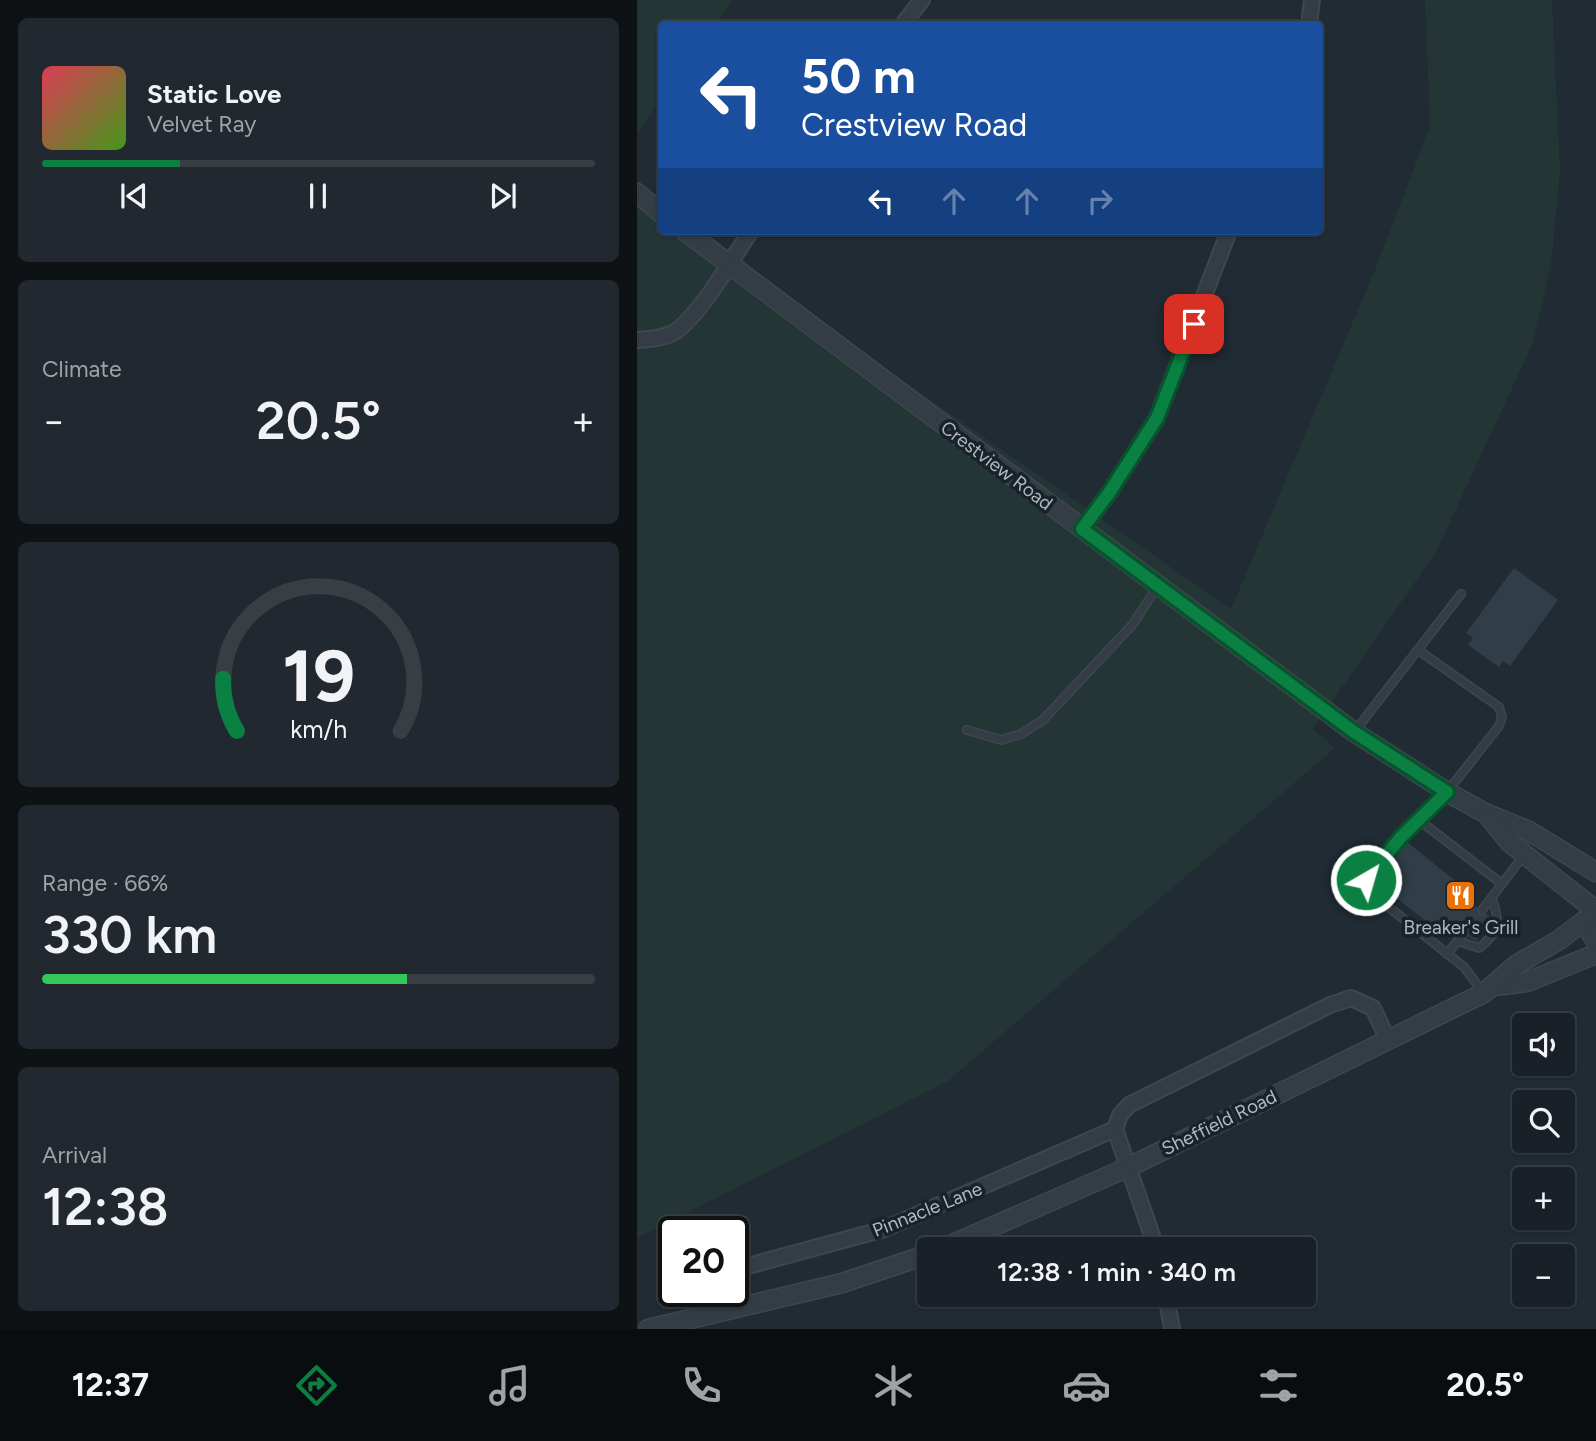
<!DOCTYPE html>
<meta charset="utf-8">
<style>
body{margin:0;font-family:Figtree,sans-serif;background:#22282f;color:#f1f3f6;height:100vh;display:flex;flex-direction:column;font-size:26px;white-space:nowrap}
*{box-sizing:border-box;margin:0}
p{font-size:23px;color:#9fa3a7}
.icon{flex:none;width:38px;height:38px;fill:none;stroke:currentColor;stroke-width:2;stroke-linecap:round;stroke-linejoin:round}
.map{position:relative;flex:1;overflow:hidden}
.drawer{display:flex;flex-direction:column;gap:18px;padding:18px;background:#0e1215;width:637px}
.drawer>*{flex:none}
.guide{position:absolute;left:21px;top:21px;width:665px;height:214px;border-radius:7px;box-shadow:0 2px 5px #0004,0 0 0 2px #373e44;background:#1a4fa0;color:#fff;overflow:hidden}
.tools{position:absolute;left:875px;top:1013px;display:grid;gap:14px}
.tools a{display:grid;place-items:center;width:63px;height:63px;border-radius:7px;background:#192027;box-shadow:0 2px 5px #0004,0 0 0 2px #373e44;font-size:35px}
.speed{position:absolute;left:21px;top:1216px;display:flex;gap:14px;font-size:35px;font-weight:700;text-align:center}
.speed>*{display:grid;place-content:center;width:91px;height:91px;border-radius:50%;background:#192027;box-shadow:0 2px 5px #0004,0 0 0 2px #373e44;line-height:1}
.speed .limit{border:4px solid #111;border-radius:10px;background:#fff;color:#111}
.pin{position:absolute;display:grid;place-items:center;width:60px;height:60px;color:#fff;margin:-30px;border-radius:14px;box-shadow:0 4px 10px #0006}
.me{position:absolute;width:77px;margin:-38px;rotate:38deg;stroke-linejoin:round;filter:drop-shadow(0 0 5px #0008)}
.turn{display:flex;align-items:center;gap:24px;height:147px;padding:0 28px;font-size:32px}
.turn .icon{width:91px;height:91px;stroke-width:2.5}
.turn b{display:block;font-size:49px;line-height:60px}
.lanes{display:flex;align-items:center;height:66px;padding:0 28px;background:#0003;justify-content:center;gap:35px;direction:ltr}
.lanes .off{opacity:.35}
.big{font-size:52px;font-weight:600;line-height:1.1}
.drawer .tile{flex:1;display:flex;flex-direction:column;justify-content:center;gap:10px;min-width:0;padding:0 24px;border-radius:10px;background:#22282f}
.drawer .dial{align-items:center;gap:0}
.dial svg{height:182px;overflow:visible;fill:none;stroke:#373e44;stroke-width:7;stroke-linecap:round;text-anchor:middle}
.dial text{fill:#f1f3f6;stroke:none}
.song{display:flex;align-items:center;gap:21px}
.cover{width:84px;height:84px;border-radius:10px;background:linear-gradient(135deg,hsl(350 70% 55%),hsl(100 70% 35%))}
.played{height:7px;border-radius:4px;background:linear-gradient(90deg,#0b8043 25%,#373e44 25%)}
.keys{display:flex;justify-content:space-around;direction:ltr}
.heat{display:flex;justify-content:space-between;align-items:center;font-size:38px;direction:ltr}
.charge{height:10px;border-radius:5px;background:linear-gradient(90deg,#34c759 66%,#373e44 0)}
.trip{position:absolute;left:280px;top:1237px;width:399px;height:70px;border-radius:7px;background:#192027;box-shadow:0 2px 5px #0004,0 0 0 2px #373e44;font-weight:600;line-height:70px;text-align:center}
.menu{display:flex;height:112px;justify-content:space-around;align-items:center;background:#0a0d10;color:#9fa3a7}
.menu .icon{width:49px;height:49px}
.menu .current{color:#0b8043}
.menu b{font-size:32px;color:#f1f3f6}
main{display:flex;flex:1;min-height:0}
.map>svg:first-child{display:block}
.green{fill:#233535}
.building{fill:#313d47}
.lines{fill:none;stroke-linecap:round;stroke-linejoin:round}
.service-casing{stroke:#3e464e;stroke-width:10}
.minor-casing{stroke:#3e464e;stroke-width:18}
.tertiary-casing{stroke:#3e464e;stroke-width:21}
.service{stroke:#343d45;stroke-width:7}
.minor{stroke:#343d45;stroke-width:14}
.tertiary{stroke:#343d45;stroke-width:18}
.route-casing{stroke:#07532c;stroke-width:18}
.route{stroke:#0b8043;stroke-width:12}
.labels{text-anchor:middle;stroke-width:7;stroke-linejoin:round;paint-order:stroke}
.street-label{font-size:19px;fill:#afb8c1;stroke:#1a2229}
.poi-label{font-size:19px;fill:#afb8c1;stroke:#1a2229}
</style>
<main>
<section class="drawer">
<div class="tile">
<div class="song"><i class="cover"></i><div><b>Static Love</b><p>Velvet Ray</p></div></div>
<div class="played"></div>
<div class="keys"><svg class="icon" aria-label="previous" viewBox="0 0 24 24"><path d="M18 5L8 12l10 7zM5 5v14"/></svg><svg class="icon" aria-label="pause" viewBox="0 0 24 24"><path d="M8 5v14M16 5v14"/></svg><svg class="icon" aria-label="next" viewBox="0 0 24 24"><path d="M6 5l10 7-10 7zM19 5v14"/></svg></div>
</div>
<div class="tile"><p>Climate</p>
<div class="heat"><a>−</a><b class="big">20.5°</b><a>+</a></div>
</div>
<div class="tile dial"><svg viewBox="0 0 100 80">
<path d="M14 69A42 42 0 1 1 86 69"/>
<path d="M14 69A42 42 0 0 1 8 46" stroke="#0b8043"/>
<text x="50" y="56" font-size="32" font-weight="700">19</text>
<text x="50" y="72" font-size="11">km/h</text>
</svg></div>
<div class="tile"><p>Range · 66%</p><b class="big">330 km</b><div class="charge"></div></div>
<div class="tile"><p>Arrival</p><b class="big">12:38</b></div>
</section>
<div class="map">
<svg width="959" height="1329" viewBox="0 0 959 1329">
<rect width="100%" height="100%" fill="#212b34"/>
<g class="green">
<polygon points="0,0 95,0 78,24 24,24 24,99 0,133"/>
<polygon points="788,0 915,0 923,172 914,266 895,345 799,552 676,729 698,748 311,1081 0,1238 0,181 24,199 24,231 66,231 233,358 594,609 740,265 793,126"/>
</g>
<g class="building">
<polygon points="877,568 921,600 873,666 866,661 862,667 831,645 836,638 829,633"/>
<polygon points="770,842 836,895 832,900 840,907 841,914 850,914 854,917 854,922 839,941 832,937 830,928 822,929 814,923 805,934 738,881"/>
</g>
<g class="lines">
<defs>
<g id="service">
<polyline points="781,650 862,707 865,717 862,726 810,792 763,837 728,880 739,897 827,967 845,991"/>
<polyline points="330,730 364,740 384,734 406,720 496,624 520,587"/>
<polyline points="718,731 824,594"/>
<polyline points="782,820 865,884"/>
<polyline points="845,910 887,855"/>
<path d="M821,941L842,948C863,932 863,921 855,898"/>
<polyline points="810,954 827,933"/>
</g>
<g id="minor">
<polyline points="266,24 285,0"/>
<polyline points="672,24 675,0"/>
<path d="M0,340C14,339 31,338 42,329C71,303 92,263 114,231"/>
<polyline points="445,529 472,493 520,418 592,231"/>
<polyline points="520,1250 478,1129 483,1115 492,1105 693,1005 714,998 736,1008 751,1040"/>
<polyline points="96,1270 247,1229 478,1129"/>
<polyline points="529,1295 535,1329"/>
<polyline points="76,1315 80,1292"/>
</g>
<g id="tertiary">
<polyline points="0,193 24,213"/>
<polyline points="48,231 717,732 810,792 848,813 892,831 959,872"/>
<polyline points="851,816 872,842 953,906"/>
<polyline points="953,908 953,931 959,942"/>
<polyline points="858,986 890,982 959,954"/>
<polyline points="302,1250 492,1167 847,993 879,965 922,940 951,918"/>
<polyline points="11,1329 205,1283 292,1254"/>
</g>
</defs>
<use href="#service" class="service-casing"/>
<use href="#minor" class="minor-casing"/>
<use href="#tertiary" class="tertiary-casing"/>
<use href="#service" class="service"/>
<use href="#minor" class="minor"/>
<use href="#tertiary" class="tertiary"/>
</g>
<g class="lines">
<defs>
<polyline id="route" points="557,324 520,418 472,493 445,529 717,732 810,792 764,837 729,880"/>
</defs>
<use href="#route" class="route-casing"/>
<use href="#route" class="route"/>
</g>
<defs>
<symbol id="restaurant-square" viewBox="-11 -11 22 22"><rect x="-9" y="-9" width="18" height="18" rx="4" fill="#e8710a" stroke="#1a2229"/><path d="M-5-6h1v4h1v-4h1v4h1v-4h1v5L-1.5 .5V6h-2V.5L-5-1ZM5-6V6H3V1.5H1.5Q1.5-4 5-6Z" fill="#fff"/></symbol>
</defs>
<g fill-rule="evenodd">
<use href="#restaurant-square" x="806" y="878" width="35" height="35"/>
</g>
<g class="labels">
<g class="street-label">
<text transform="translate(360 465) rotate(37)" y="7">Crestview Road</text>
<text transform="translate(582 1122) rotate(-26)" y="7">Sheffield Road</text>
<text transform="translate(290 1209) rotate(-22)" y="7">Pinnacle Lane</text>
</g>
<g class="poi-label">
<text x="824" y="934">Breaker's Grill</text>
</g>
</g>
</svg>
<div class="tools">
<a><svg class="icon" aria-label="sound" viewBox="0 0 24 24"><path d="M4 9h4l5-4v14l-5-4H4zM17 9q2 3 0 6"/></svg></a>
<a><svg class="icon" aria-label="search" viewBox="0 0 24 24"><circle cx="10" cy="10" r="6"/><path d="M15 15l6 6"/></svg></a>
<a>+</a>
<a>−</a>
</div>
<div class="speed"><div class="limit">20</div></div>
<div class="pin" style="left:557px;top:324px;background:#d93025"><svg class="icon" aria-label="arrive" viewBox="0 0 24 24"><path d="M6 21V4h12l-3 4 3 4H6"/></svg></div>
<svg class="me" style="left:729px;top:880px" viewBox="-20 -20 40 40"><circle r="17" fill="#0b8043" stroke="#fff" stroke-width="3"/><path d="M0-11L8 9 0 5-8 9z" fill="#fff"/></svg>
<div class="trip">12:38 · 1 min · 340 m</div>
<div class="guide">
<div class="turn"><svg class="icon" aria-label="left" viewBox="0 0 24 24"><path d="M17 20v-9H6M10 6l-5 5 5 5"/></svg><div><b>50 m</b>Crestview Road</div></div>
<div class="lanes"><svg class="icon" aria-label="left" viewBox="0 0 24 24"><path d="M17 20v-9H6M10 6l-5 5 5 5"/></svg><svg class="icon off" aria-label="ahead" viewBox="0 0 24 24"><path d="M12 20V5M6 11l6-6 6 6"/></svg><svg class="icon off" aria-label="ahead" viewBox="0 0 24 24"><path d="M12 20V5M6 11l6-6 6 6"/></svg><svg class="icon off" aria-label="right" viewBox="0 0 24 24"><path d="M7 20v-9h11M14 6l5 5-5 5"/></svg></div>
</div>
</div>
</main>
<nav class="menu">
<b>12:37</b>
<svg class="icon current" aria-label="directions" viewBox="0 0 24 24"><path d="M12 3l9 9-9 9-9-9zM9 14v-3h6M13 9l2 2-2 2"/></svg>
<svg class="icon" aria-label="music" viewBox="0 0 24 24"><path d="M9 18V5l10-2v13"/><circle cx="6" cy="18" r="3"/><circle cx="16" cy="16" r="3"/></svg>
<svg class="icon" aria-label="phone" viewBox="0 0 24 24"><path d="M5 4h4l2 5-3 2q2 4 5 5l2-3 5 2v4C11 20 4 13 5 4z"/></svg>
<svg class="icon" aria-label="climate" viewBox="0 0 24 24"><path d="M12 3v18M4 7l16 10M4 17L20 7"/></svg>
<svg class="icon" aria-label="car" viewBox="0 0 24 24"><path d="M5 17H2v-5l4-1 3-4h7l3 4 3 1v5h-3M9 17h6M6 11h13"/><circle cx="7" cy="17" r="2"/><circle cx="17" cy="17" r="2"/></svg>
<svg class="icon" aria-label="filters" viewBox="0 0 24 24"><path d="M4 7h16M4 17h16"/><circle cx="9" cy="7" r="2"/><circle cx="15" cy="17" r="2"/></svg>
<b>20.5°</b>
</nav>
